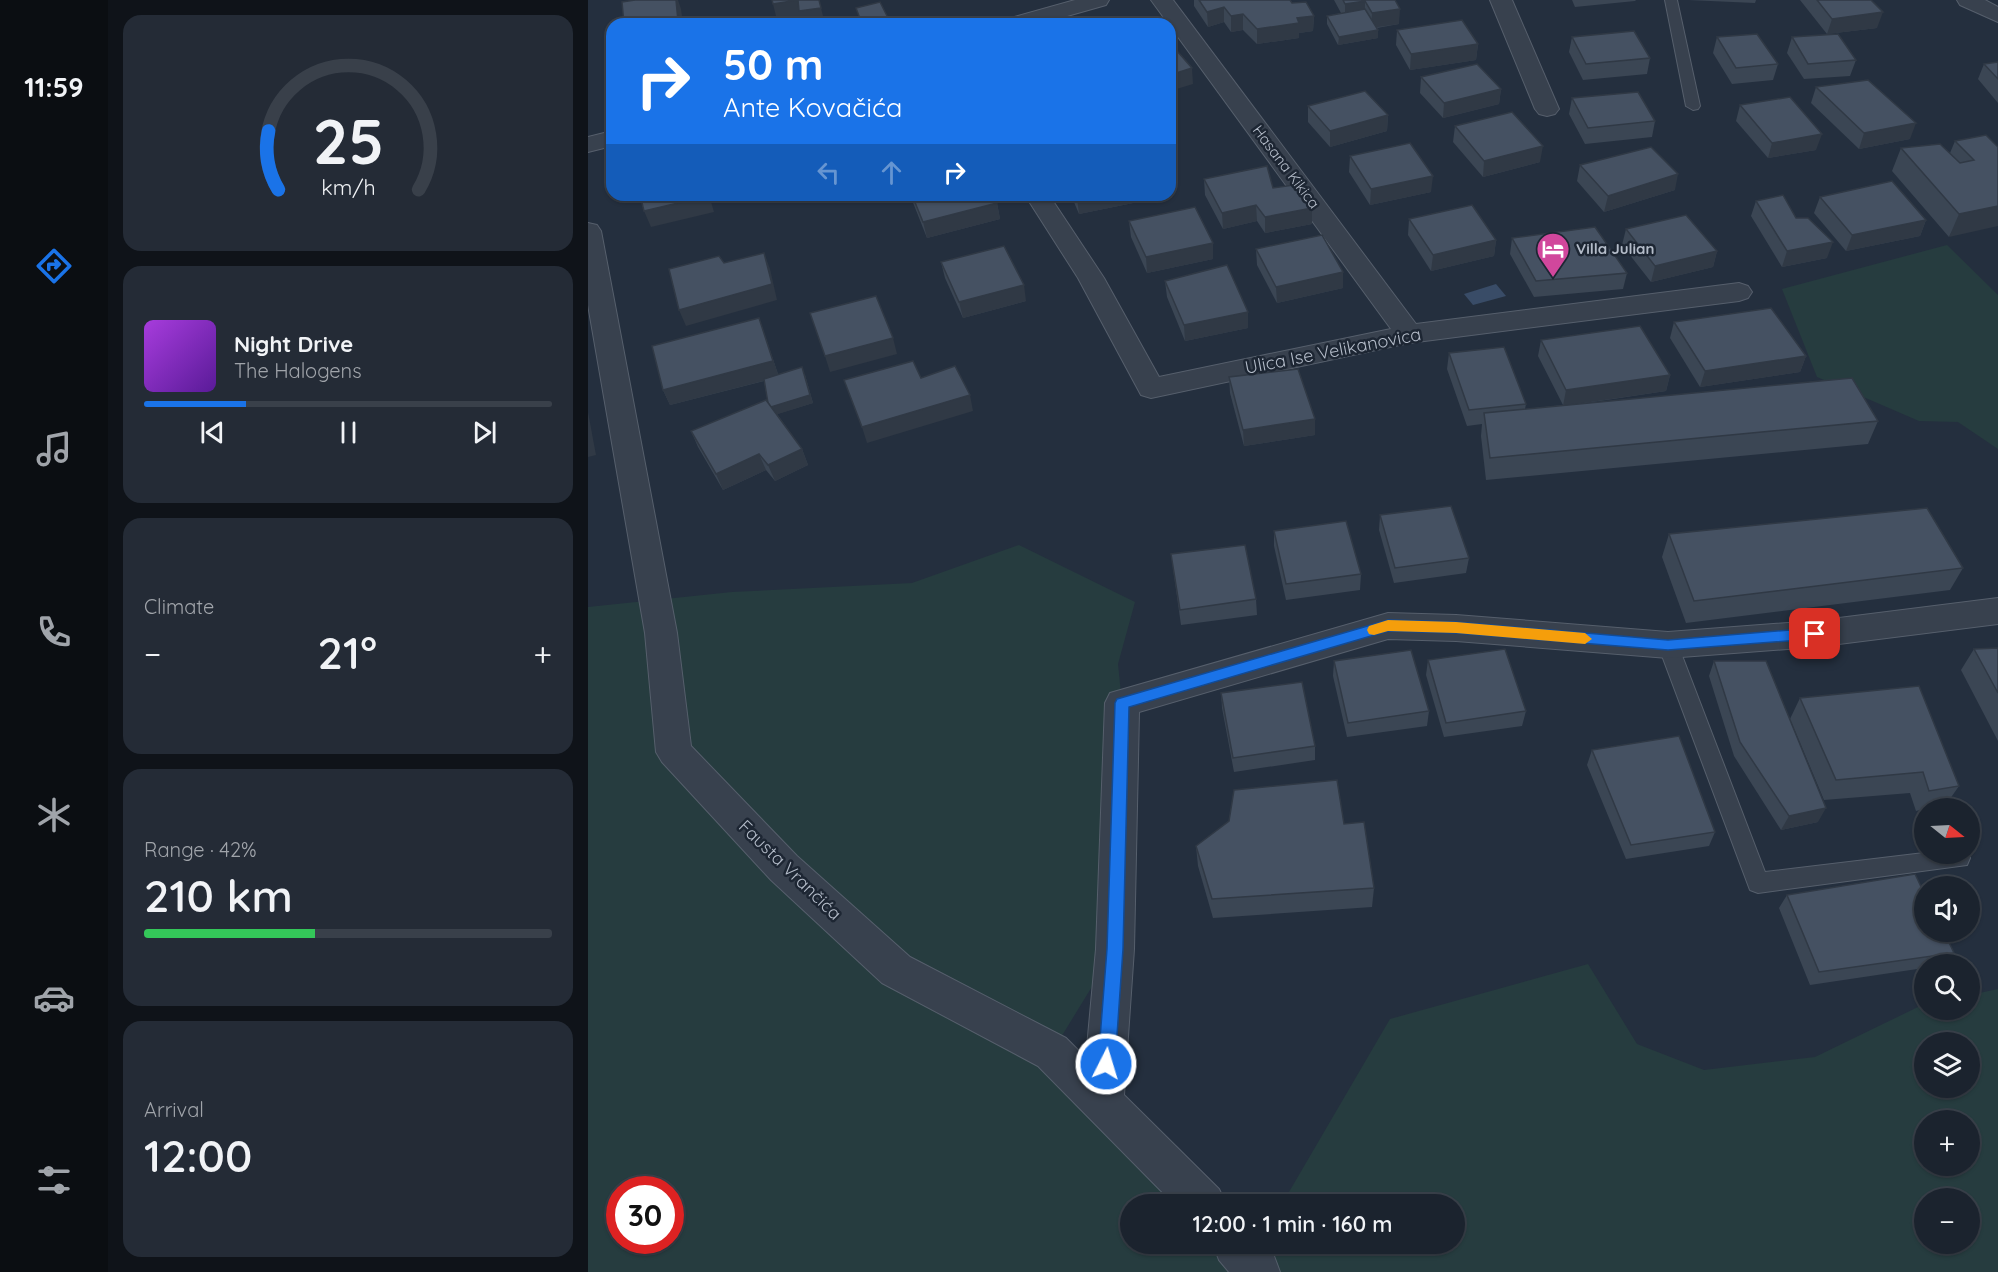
<!DOCTYPE html>
<meta charset="utf-8">
<style>
body{margin:0;font-family:Quicksand,sans-serif;background:#242b36;color:#f1f3f6;height:100vh;display:flex;flex-direction:column;font-size:22px;white-space:nowrap}
*{box-sizing:border-box;margin:0}
p{font-size:20px;color:#a0a4aa}
.icon{flex:none;width:33px;height:33px;fill:none;stroke:currentColor;stroke-width:2;stroke-linecap:round;stroke-linejoin:round}
.map{position:relative;flex:1;overflow:hidden}
.panel{display:flex;flex-direction:column;gap:15px;padding:15px;background:#0f1319;width:480px}
.panel>*{flex:none}
.banner{position:absolute;left:18px;top:18px;width:570px;height:183px;border-radius:18px;box-shadow:0 2px 4px #0004,0 0 0 2px #39404a;background:#1a73e8;color:#fff;overflow:hidden}
.needle{width:39px;rotate:108deg}
.tools{position:absolute;left:1326px;top:798px;display:grid;gap:12px}
.tools a{display:grid;place-items:center;width:66px;height:66px;border-radius:50%;background:#1b232e;box-shadow:0 2px 4px #0004,0 0 0 2px #39404a;font-size:30px}
.speed{position:absolute;left:18px;top:1176px;display:flex;gap:12px;font-size:30px;font-weight:700;text-align:center}
.speed>*{display:grid;place-content:center;width:78px;height:78px;border-radius:50%;background:#1b232e;box-shadow:0 2px 4px #0004,0 0 0 2px #39404a;line-height:1}
.speed .limit{border:9px solid #d22;background:#fff;color:#111}
.pin{position:absolute;display:grid;place-items:center;width:51px;height:51px;color:#fff;margin:-26px;border-radius:12px;box-shadow:0 3px 9px #0006}
.me{position:absolute;width:66px;margin:-33px;rotate:5deg;stroke-linejoin:round;filter:drop-shadow(0 0 4px #0008)}
.turn{display:flex;align-items:center;gap:21px;height:126px;padding:0 18px;font-size:27px}
.turn .icon{width:78px;height:78px;stroke-width:2.5}
.turn b{display:block;font-size:42px;line-height:51px}
.lanes{display:flex;align-items:center;height:57px;padding:0 18px;background:#0003;justify-content:center;gap:30px;direction:ltr}
.lanes .off{opacity:.35}
.big{font-size:45px;font-weight:600;line-height:1.1}
.panel .tile{flex:1;display:flex;flex-direction:column;justify-content:center;gap:9px;min-width:0;padding:0 21px;border-radius:18px;background:#242b36}
.panel .dial{align-items:center;gap:0}
.dial svg{height:156px;overflow:visible;fill:none;stroke:#39404a;stroke-width:7;stroke-linecap:round;text-anchor:middle}
.dial text{fill:#f1f3f6;stroke:none}
.song{display:flex;align-items:center;gap:18px}
.cover{width:72px;height:72px;border-radius:9px;background:linear-gradient(135deg,hsl(280 70% 55%),hsl(270 70% 35%))}
.played{height:6px;border-radius:3px;background:linear-gradient(90deg,#1a73e8 25%,#39404a 25%)}
.keys{display:flex;justify-content:space-around;direction:ltr}
.heat{display:flex;justify-content:space-between;align-items:center;font-size:33px;direction:ltr}
.charge{height:9px;border-radius:4px;background:linear-gradient(90deg,#34c759 42%,#39404a 0)}
.trip{position:absolute;left:532px;top:1194px;width:345px;height:60px;border-radius:30px;background:#1b232e;box-shadow:0 2px 4px #0004,0 0 0 2px #39404a;font-weight:600;line-height:60px;text-align:center}
main{display:flex;flex:1;min-height:0}
.dock{display:flex;flex-direction:column;width:108px;justify-content:space-around;align-items:center;background:#0b0e12;color:#a0a4aa}
.dock .icon{width:42px;height:42px}
.dock .on{color:#1a73e8}
.dock b{font-size:27px;color:#f1f3f6}
.map>svg:first-child{display:block}
.green{fill:#263c3f;fill-rule:evenodd}
.water{fill:#394c67}
.lines{fill:none;stroke-linecap:round;stroke-linejoin:round}
.service-casing{stroke:#565f6c;stroke-width:2}
.minor-casing{stroke:#565f6c;stroke-width:2}
.tertiary-casing{stroke:#565f6c;stroke-width:2}
.service{fill:#38414e;fill-rule:evenodd}
.minor{fill:#38414e;fill-rule:evenodd}
.tertiary{fill:#38414e;fill-rule:evenodd}
.wall{fill:#3b4654}
.shaded-wall{fill:#303945}
.building{fill:#455162;stroke:#303945;stroke-width:1.5}
.route{fill:#1a73e8;stroke:#114b97;stroke-width:1.5}
.slow{fill:#f59e0b}
.labels{text-anchor:middle;stroke-width:5;stroke-linejoin:round;paint-order:stroke}
.far-street-label{font-size:15px;fill:#b4bcc9;stroke:#1d2633}
.far-poi-label{font-size:15px;font-weight:bold;fill:#b4bcc9;stroke:#1d2633;text-anchor:start}
.street-label{font-size:18px;fill:#b4bcc9;stroke:#1d2633}
</style>
<main>
<nav class="dock">
<b>11:59</b>
<svg class="icon on" aria-label="directions" viewBox="0 0 24 24"><path d="M12 3l9 9-9 9-9-9zM9 14v-3h6M13 9l2 2-2 2"/></svg>
<svg class="icon" aria-label="music" viewBox="0 0 24 24"><path d="M9 18V5l10-2v13"/><circle cx="6" cy="18" r="3"/><circle cx="16" cy="16" r="3"/></svg>
<svg class="icon" aria-label="phone" viewBox="0 0 24 24"><path d="M5 4h4l2 5-3 2q2 4 5 5l2-3 5 2v4C11 20 4 13 5 4z"/></svg>
<svg class="icon" aria-label="climate" viewBox="0 0 24 24"><path d="M12 3v18M4 7l16 10M4 17L20 7"/></svg>
<svg class="icon" aria-label="car" viewBox="0 0 24 24"><path d="M5 17H2v-5l4-1 3-4h7l3 4 3 1v5h-3M9 17h6M6 11h13"/><circle cx="7" cy="17" r="2"/><circle cx="17" cy="17" r="2"/></svg>
<svg class="icon" aria-label="filters" viewBox="0 0 24 24"><path d="M4 7h16M4 17h16"/><circle cx="9" cy="7" r="2"/><circle cx="15" cy="17" r="2"/></svg>
</nav>
<section class="panel">
<div class="tile dial"><svg viewBox="0 0 100 80">
<path d="M14 69A42 42 0 1 1 86 69"/>
<path d="M14 69A42 42 0 0 1 9 39" stroke="#1a73e8"/>
<text x="50" y="56" font-size="32" font-weight="700">25</text>
<text x="50" y="72" font-size="11">km/h</text>
</svg></div>
<div class="tile">
<div class="song"><i class="cover"></i><div><b>Night Drive</b><p>The Halogens</p></div></div>
<div class="played"></div>
<div class="keys"><svg class="icon" aria-label="previous" viewBox="0 0 24 24"><path d="M18 5L8 12l10 7zM5 5v14"/></svg><svg class="icon" aria-label="pause" viewBox="0 0 24 24"><path d="M8 5v14M16 5v14"/></svg><svg class="icon" aria-label="next" viewBox="0 0 24 24"><path d="M6 5l10 7-10 7zM19 5v14"/></svg></div>
</div>
<div class="tile"><p>Climate</p>
<div class="heat"><a>−</a><b class="big">21°</b><a>+</a></div>
</div>
<div class="tile"><p>Range · 42%</p><b class="big">210 km</b><div class="charge"></div></div>
<div class="tile"><p>Arrival</p><b class="big">12:00</b></div>
</section>
<div class="map">
<svg width="1410" height="1272" viewBox="0 0 1410 1272">
<rect width="100%" height="100%" fill="#242f3e"/>
<g class="green">
<polygon points="1359,245 1410,295 1410,449 1370,422 1331,421 1229,377 1194,289"/>
<path d="M431,545L547,602L530,664L534,703L527,949L464,1052L616,1204H543V1244H647L661,1261L671,1244H867V1204H694L802,1019L1000,964L1049,1044L1116,1070L1227,1057L1330,1007L1336,1006V1010H1382V995L1410,989V1272H0V607L144,592L324,583ZM1336,1042H1382V1088H1336ZM1336,1120H1382V1166H1336ZM32,1190H82V1240H32ZM1336,1198H1382V1244H1336Z"/>
</g>
<polygon class="water" points="908,284 918,296 885,305 876,294"/>
<g class="lines">
<defs>
<g id="service">
<polygon points="1077,0 1089,0 1112,106 1110,109 1105,110 1098,106"/>
<polygon points="1080,637 1087,640 1090,645 1177,872 1336,853 1380,854 1382,858 1379,865 1170,893 1162,890 1070,645 1073,640"/>
</g>
<g id="minor">
<polygon points="487,0 521,0 518,5 451,24 416,24 419,19"/>
<polygon points="563,0 585,0 828,324 1151,283 1160,286 1164,292 1160,298 1151,301 821,343 563,398 553,395 490,278 437,195 461,195 516,278 571,377 803,329"/>
<polygon points="902,0 924,0 971,109 967,114 959,116 951,114 947,109"/>
<polygon points="24,131 24,146 0,152 0,137"/>
<polygon points="0,223 9,225 13,231 89,633 103,746 209,856 322,957 478,1038 498,1058 508,949 517,703 522,693 800,613 868,615 1080,632 1227,621 1410,598 1410,624 1227,647 1080,658 868,641 800,639 551,712 546,949 536,1095 631,1189 638,1204 586,1204 450,1066 294,983 183,880 74,762 68,752 57,633 0,305"/>
<polygon points="625,1244 675,1244 686,1256 692,1272 641,1272 631,1260"/>
</g>
<polygon id="tertiary" points="1369,0 1397,0 1410,7 1410,22 1372,5"/>
</defs>
<use href="#service" class="service-casing"/>
<use href="#minor" class="minor-casing"/>
<use href="#tertiary" class="tertiary-casing"/>
<use href="#service" class="service"/>
<use href="#minor" class="minor"/>
<use href="#tertiary" class="tertiary"/>
</g>
<g class="wall">
<polygon points="606,0 702,0 704,3 726,16 725,31 711,33 711,38 669,44 655,30 643,32 636,22 620,27 606,6"/>
<polygon points="746,0 807,0 811,24 789,28 790,30 790,38 750,45 739,24 739,16 753,13"/>
<polygon points="984,0 1048,0 1047,1 987,7"/>
<polygon points="1100,0 1168,0 1167,3"/>
<polygon points="1212,0 1283,0 1289,28 1239,34"/>
<polygon points="809,30 890,44 888,60 822,70 808,45"/>
<polygon points="984,37 1062,58 1059,74 995,80 981,52"/>
<polygon points="1129,37 1190,64 1185,80 1144,84 1125,53"/>
<polygon points="1204,37 1268,60 1262,76 1216,79 1199,53"/>
<polygon points="1410,62 1410,103 1390,79 1396,64"/>
<polygon points="833,77 913,89 911,104 855,118 832,93"/>
<polygon points="1228,87 1322,139 1271,149 1223,103"/>
<polygon points="984,98 1067,121 1064,137 997,144 981,114"/>
<polygon points="1152,105 1228,150 1180,158 1148,121"/>
<polygon points="720,106 800,115 799,131 742,147 720,122"/>
<polygon points="867,126 952,162 895,177 865,142"/>
<polygon points="1367,141 1410,147 1361,237 1304,171 1313,148 1362,153"/>
<polygon points="762,156 843,192 782,205 761,172"/>
<polygon points="992,165 1087,190 1016,212 989,181"/>
<polygon points="616,179 685,188 724,208 724,224 677,233 669,221 635,229 617,195"/>
<polygon points="322,195 405,195 409,203 412,219 339,238"/>
<polygon points="483,195 555,195 555,201 491,214"/>
<polygon points="1232,197 1338,220 1332,236 1258,251 1226,213"/>
<polygon points="1168,201 1208,218 1239,258 1194,267 1163,216"/>
<polygon points="821,219 908,240 906,256 843,271 820,235"/>
<polygon points="541,221 625,243 625,259 559,273 543,237"/>
<polygon points="1038,229 1129,251 1125,267 1063,282 1034,245"/>
<polygon points="924,238 1039,273 1035,289 946,297 922,254"/>
<polygon points="668,249 755,272 755,288 689,303 669,265"/>
<polygon points="353,262 438,301 375,318 357,278"/>
<polygon points="577,281 660,312 660,328 597,341 579,297"/>
<polygon points="171,318 190,374 217,375 225,403 189,414 214,449 220,465 187,481 178,470 135,490 110,447 103,431 180,403 176,381 82,405 75,390"/>
<polygon points="1086,322 1218,356 1212,372 1112,387 1082,338"/>
<polygon points="953,340 1082,375 1078,391 992,404 1290,421 1280,444 898,480 893,436 894,424 879,426 859,369 861,353 938,404 937,409 975,405 950,356"/>
<polygon points="641,377 727,435 656,446 642,393"/>
<polygon points="792,515 881,558 878,573 806,583 791,530"/>
<polygon points="686,531 773,574 772,590 698,600 686,546"/>
<polygon points="1081,534 1375,568 1362,590 1098,623 1074,557"/>
<polygon points="583,554 668,599 669,615 593,625"/>
<polygon points="1410,648 1410,741 1373,670 1386,649"/>
<polygon points="840,660 938,711 934,726 856,737 838,675"/>
<polygon points="746,661 841,711 839,726 759,737 745,676"/>
<polygon points="1126,661 1230,822 1193,830 1146,756 1121,676"/>
<polygon points="633,693 727,746 727,760 646,772 634,708"/>
<polygon points="1212,698 1371,786 1357,806 1336,808 1336,809 1328,811 1322,793 1236,800 1202,719"/>
<polygon points="1004,750 1127,832 1121,846 1038,859 999,765"/>
<polygon points="756,824 786,888 784,907 625,918 610,866 608,846"/>
<polygon points="1199,895 1366,953 1356,964 1336,964 1336,968 1222,985 1191,908"/>
</g>
<g class="shaded-wall">
<polygon points="88,0 90,0 93,9 95,24 72,24"/>
<polygon points="210,0 233,8 237,24 215,24 213,16 189,20 185,4"/>
<polygon points="777,1 777,17 757,19 757,4"/>
<polygon points="636,7 636,22 620,27 619,12"/>
<polygon points="812,9 811,24 783,28 784,13"/>
<polygon points="1295,12 1289,28 1239,34 1244,19"/>
<polygon points="655,14 655,30 643,32 643,16"/>
<polygon points="726,16 725,31 711,33 711,38 669,44 669,29 709,18"/>
<polygon points="790,30 790,38 750,45 751,37"/>
<polygon points="890,44 888,60 822,70 823,54"/>
<polygon points="604,68 605,84 582,91 582,75"/>
<polygon points="913,89 911,104 855,118 856,103"/>
<polygon points="800,115 799,131 742,147 742,131"/>
<polygon points="1328,123 1322,139 1271,149 1276,133"/>
<polygon points="1234,134 1228,150 1180,158 1184,143"/>
<polygon points="955,146 952,162 895,177 896,161"/>
<polygon points="1090,174 1087,190 1016,212 1020,196"/>
<polygon points="845,176 843,192 782,205 783,189"/>
<polygon points="121,195 126,212 63,227 56,211"/>
<polygon points="504,195 555,195 555,201 491,214 489,198"/>
<polygon points="409,203 412,219 339,238 335,222"/>
<polygon points="668,205 669,221 635,229 634,213"/>
<polygon points="1410,206 1410,226 1361,237 1371,214"/>
<polygon points="724,208 724,224 677,233 677,217"/>
<polygon points="1338,220 1332,236 1258,251 1264,235"/>
<polygon points="908,240 906,256 843,271 845,255"/>
<polygon points="1245,242 1239,258 1194,267 1199,251"/>
<polygon points="625,243 625,259 559,273 558,257"/>
<polygon points="1129,251 1125,267 1063,282 1067,266"/>
<polygon points="176,253 182,269 189,300 98,326 91,310"/>
<polygon points="755,272 755,288 689,303 688,287"/>
<polygon points="436,285 438,301 375,318 371,302"/>
<polygon points="660,312 660,328 597,341 596,325"/>
<polygon points="171,318 191,377 82,405 75,390"/>
<polygon points="305,338 309,354 242,372 237,356"/>
<polygon points="1218,356 1212,372 1112,387 1117,371"/>
<polygon points="214,367 225,403 184,416 181,408"/>
<polygon points="1082,375 1078,391 975,406 978,390"/>
<polygon points="382,395 385,411 279,443 274,427"/>
<polygon points="0,412 8,455 0,457"/>
<polygon points="727,419 727,435 656,446 655,430"/>
<polygon points="214,449 220,465 187,481 180,465"/>
<polygon points="171,454 178,470 135,490 128,474"/>
<polygon points="1238,808 1230,822 1193,830 1201,816"/>
</g>
<g class="building">
<polygon points="47,0 88,0 90,21 72,24 36,24 34,2"/>
<polygon points="184,0 231,0 233,8 211,11 210,0 185,4"/>
<polygon points="611,0 702,0 704,3 718,2 726,16 709,18 711,23 669,29 655,14 643,16 636,7 619,12"/>
<polygon points="755,0 807,0 812,9 784,13 777,1 757,4"/>
<polygon points="1229,0 1283,0 1295,12 1244,19"/>
<polygon points="292,2 303,24 274,24 268,8"/>
<polygon points="777,9 790,30 751,37 739,16"/>
<polygon points="874,20 890,44 823,54 809,30"/>
<polygon points="1046,31 1062,58 998,64 984,37"/>
<polygon points="1169,34 1190,64 1148,68 1129,37"/>
<polygon points="1250,34 1268,60 1220,64 1204,37"/>
<polygon points="582,43 604,68 582,75"/>
<polygon points="24,57 24,71 22,58"/>
<polygon points="1410,62 1410,79 1396,64"/>
<polygon points="889,64 913,89 856,103 833,77"/>
<polygon points="1280,80 1328,123 1276,133 1228,87"/>
<polygon points="777,91 800,115 742,131 720,106"/>
<polygon points="1050,92 1067,121 1000,128 984,98"/>
<polygon points="1202,97 1234,134 1184,143 1152,105"/>
<polygon points="924,112 955,146 896,161 867,126"/>
<polygon points="1398,135 1410,147 1410,206 1371,214 1313,148 1352,144 1372,163 1386,160 1367,141"/>
<polygon points="822,143 845,176 783,189 762,156"/>
<polygon points="1063,147 1090,174 1020,196 992,165"/>
<polygon points="679,166 685,188 713,184 724,208 677,217 668,205 634,213 616,179"/>
<polygon points="1304,181 1338,220 1264,235 1232,197"/>
<polygon points="52,195 119,195 120,196 56,211"/>
<polygon points="324,195 405,195 409,203 335,222"/>
<polygon points="488,195 504,195 489,198"/>
<polygon points="1195,195 1208,218 1220,218 1245,242 1199,251 1168,201"/>
<polygon points="884,205 908,240 845,255 821,219"/>
<polygon points="607,207 625,243 558,257 541,221"/>
<polygon points="1098,215 1129,251 1067,266 1038,229"/>
<polygon points="1007,227 1039,273 948,281 924,238"/>
<polygon points="734,235 755,272 688,287 668,249"/>
<polygon points="416,246 436,285 371,302 353,262"/>
<polygon points="176,253 184,284 91,310 81,269 131,256 136,263"/>
<polygon points="639,265 660,312 596,325 577,281"/>
<polygon points="288,296 305,338 237,356 222,313"/>
<polygon points="1183,308 1218,356 1117,371 1086,322"/>
<polygon points="171,318 185,361 75,390 64,346"/>
<polygon points="1052,326 1082,375 978,390 953,340"/>
<polygon points="916,347 938,404 881,410 861,353"/>
<polygon points="325,361 333,378 367,366 382,395 274,427 256,380"/>
<polygon points="214,367 222,395 183,407 180,403 176,379"/>
<polygon points="710,369 727,419 655,430 641,377"/>
<polygon points="1264,378 1290,421 902,458 896,413"/>
<polygon points="178,400 214,449 180,465 171,454 128,474 103,431"/>
<polygon points="863,506 881,558 807,568 792,515"/>
<polygon points="1339,508 1375,568 1106,601 1081,534"/>
<polygon points="758,521 773,574 698,584 686,531"/>
<polygon points="657,545 668,599 592,610 583,554"/>
<polygon points="1410,648 1410,693 1386,649"/>
<polygon points="917,649 938,711 858,723 840,660"/>
<polygon points="823,650 841,711 760,723 746,661"/>
<polygon points="1126,661 1178,661 1238,808 1201,816 1152,742"/>
<polygon points="714,682 727,746 645,758 633,693"/>
<polygon points="1331,686 1371,786 1341,791 1335,772 1248,780 1212,698"/>
<polygon points="1091,736 1127,832 1043,845 1004,750"/>
<polygon points="749,780 756,824 776,822 786,888 624,899 608,846 641,821 646,790"/>
<polygon points="1327,874 1336,893 1336,932 1356,932 1366,953 1231,972 1199,895"/>
</g>
<polygon class="route" points="800,620 868,622 1080,640 1227,628 1233,634 1227,639 1080,650 868,633 800,631 541,707 535,949 527,1064 524,1069 518,1072 512,1069 510,1064 519,949 527,703 529,699"/>
<polygon class="slow" points="800,620 868,622 997,633 1004,639 997,644 868,633 800,631 786,635 781,634 779,630 781,626"/>
<defs>
<symbol id="hotel-pin" viewBox="-11 -11 22 30"><path d="M0 17L-7.5 6A9.5 9.5 0 1 1 7.5 6Z" fill="#d1479c" stroke="#1d2633"/><path d="M-6-4.5h1.5V1H6V5H4.5V3h-9V5H-6ZM-4 0a1.8 1.8 0 1 1 3.6 0ZM.5 0V-2.5h3Q6-2.5 6 0Z" fill="#fff"/></symbol>
</defs>
<g fill-rule="evenodd">
<use href="#hotel-pin" x="946" y="230" width="38" height="52"/>
</g>
<g class="labels">
<g class="far-street-label">
<text transform="translate(698 167) rotate(53)" y="5">Hasana Kikica</text>
</g>
<g class="far-poi-label">
<text x="988" y="254">Villa Julian</text>
</g>
<g class="street-label">
<text transform="translate(745 351) rotate(-11)" y="6">Ulica Ise Velikanovica</text>
<text transform="translate(202 870) rotate(44)" y="6">Fausta Vrančića</text>
</g>
</g>
</svg>
<div class="tools">
<a><svg class="needle" viewBox="-14 -14 28 28"><path d="M0-13l5 13h-10z" fill="#e53935"/><path d="M0 13l5-13h-10z" fill="#a0a4aa"/></svg></a>
<a><svg class="icon" aria-label="sound" viewBox="0 0 24 24"><path d="M4 9h4l5-4v14l-5-4H4zM17 9q2 3 0 6"/></svg></a>
<a><svg class="icon" aria-label="search" viewBox="0 0 24 24"><circle cx="10" cy="10" r="6"/><path d="M15 15l6 6"/></svg></a>
<a><svg class="icon" aria-label="layers" viewBox="0 0 24 24"><path d="M12 4l9 5-9 5-9-5zM3 14l9 5 9-5"/></svg></a>
<a>+</a>
<a>−</a>
</div>
<div class="speed"><div class="limit">30</div></div>
<div class="pin" style="left:1227px;top:634px;background:#d93025"><svg class="icon" aria-label="arrive" viewBox="0 0 24 24"><path d="M6 21V4h12l-3 4 3 4H6"/></svg></div>
<svg class="me" style="left:518px;top:1064px" viewBox="-20 -20 40 40"><circle r="17" fill="#1a73e8" stroke="#fff" stroke-width="3"/><path d="M0-11L8 9 0 5-8 9z" fill="#fff"/></svg>
<div class="trip">12:00 · 1 min · 160 m</div>
<div class="banner">
<div class="turn"><svg class="icon" aria-label="right" viewBox="0 0 24 24"><path d="M7 20v-9h11M14 6l5 5-5 5"/></svg><div><b>50 m</b>Ante Kovačića</div></div>
<div class="lanes"><svg class="icon off" aria-label="left" viewBox="0 0 24 24"><path d="M17 20v-9H6M10 6l-5 5 5 5"/></svg><svg class="icon off" aria-label="ahead" viewBox="0 0 24 24"><path d="M12 20V5M6 11l6-6 6 6"/></svg><svg class="icon" aria-label="right" viewBox="0 0 24 24"><path d="M7 20v-9h11M14 6l5 5-5 5"/></svg></div>
</div>
</div>
</main>
